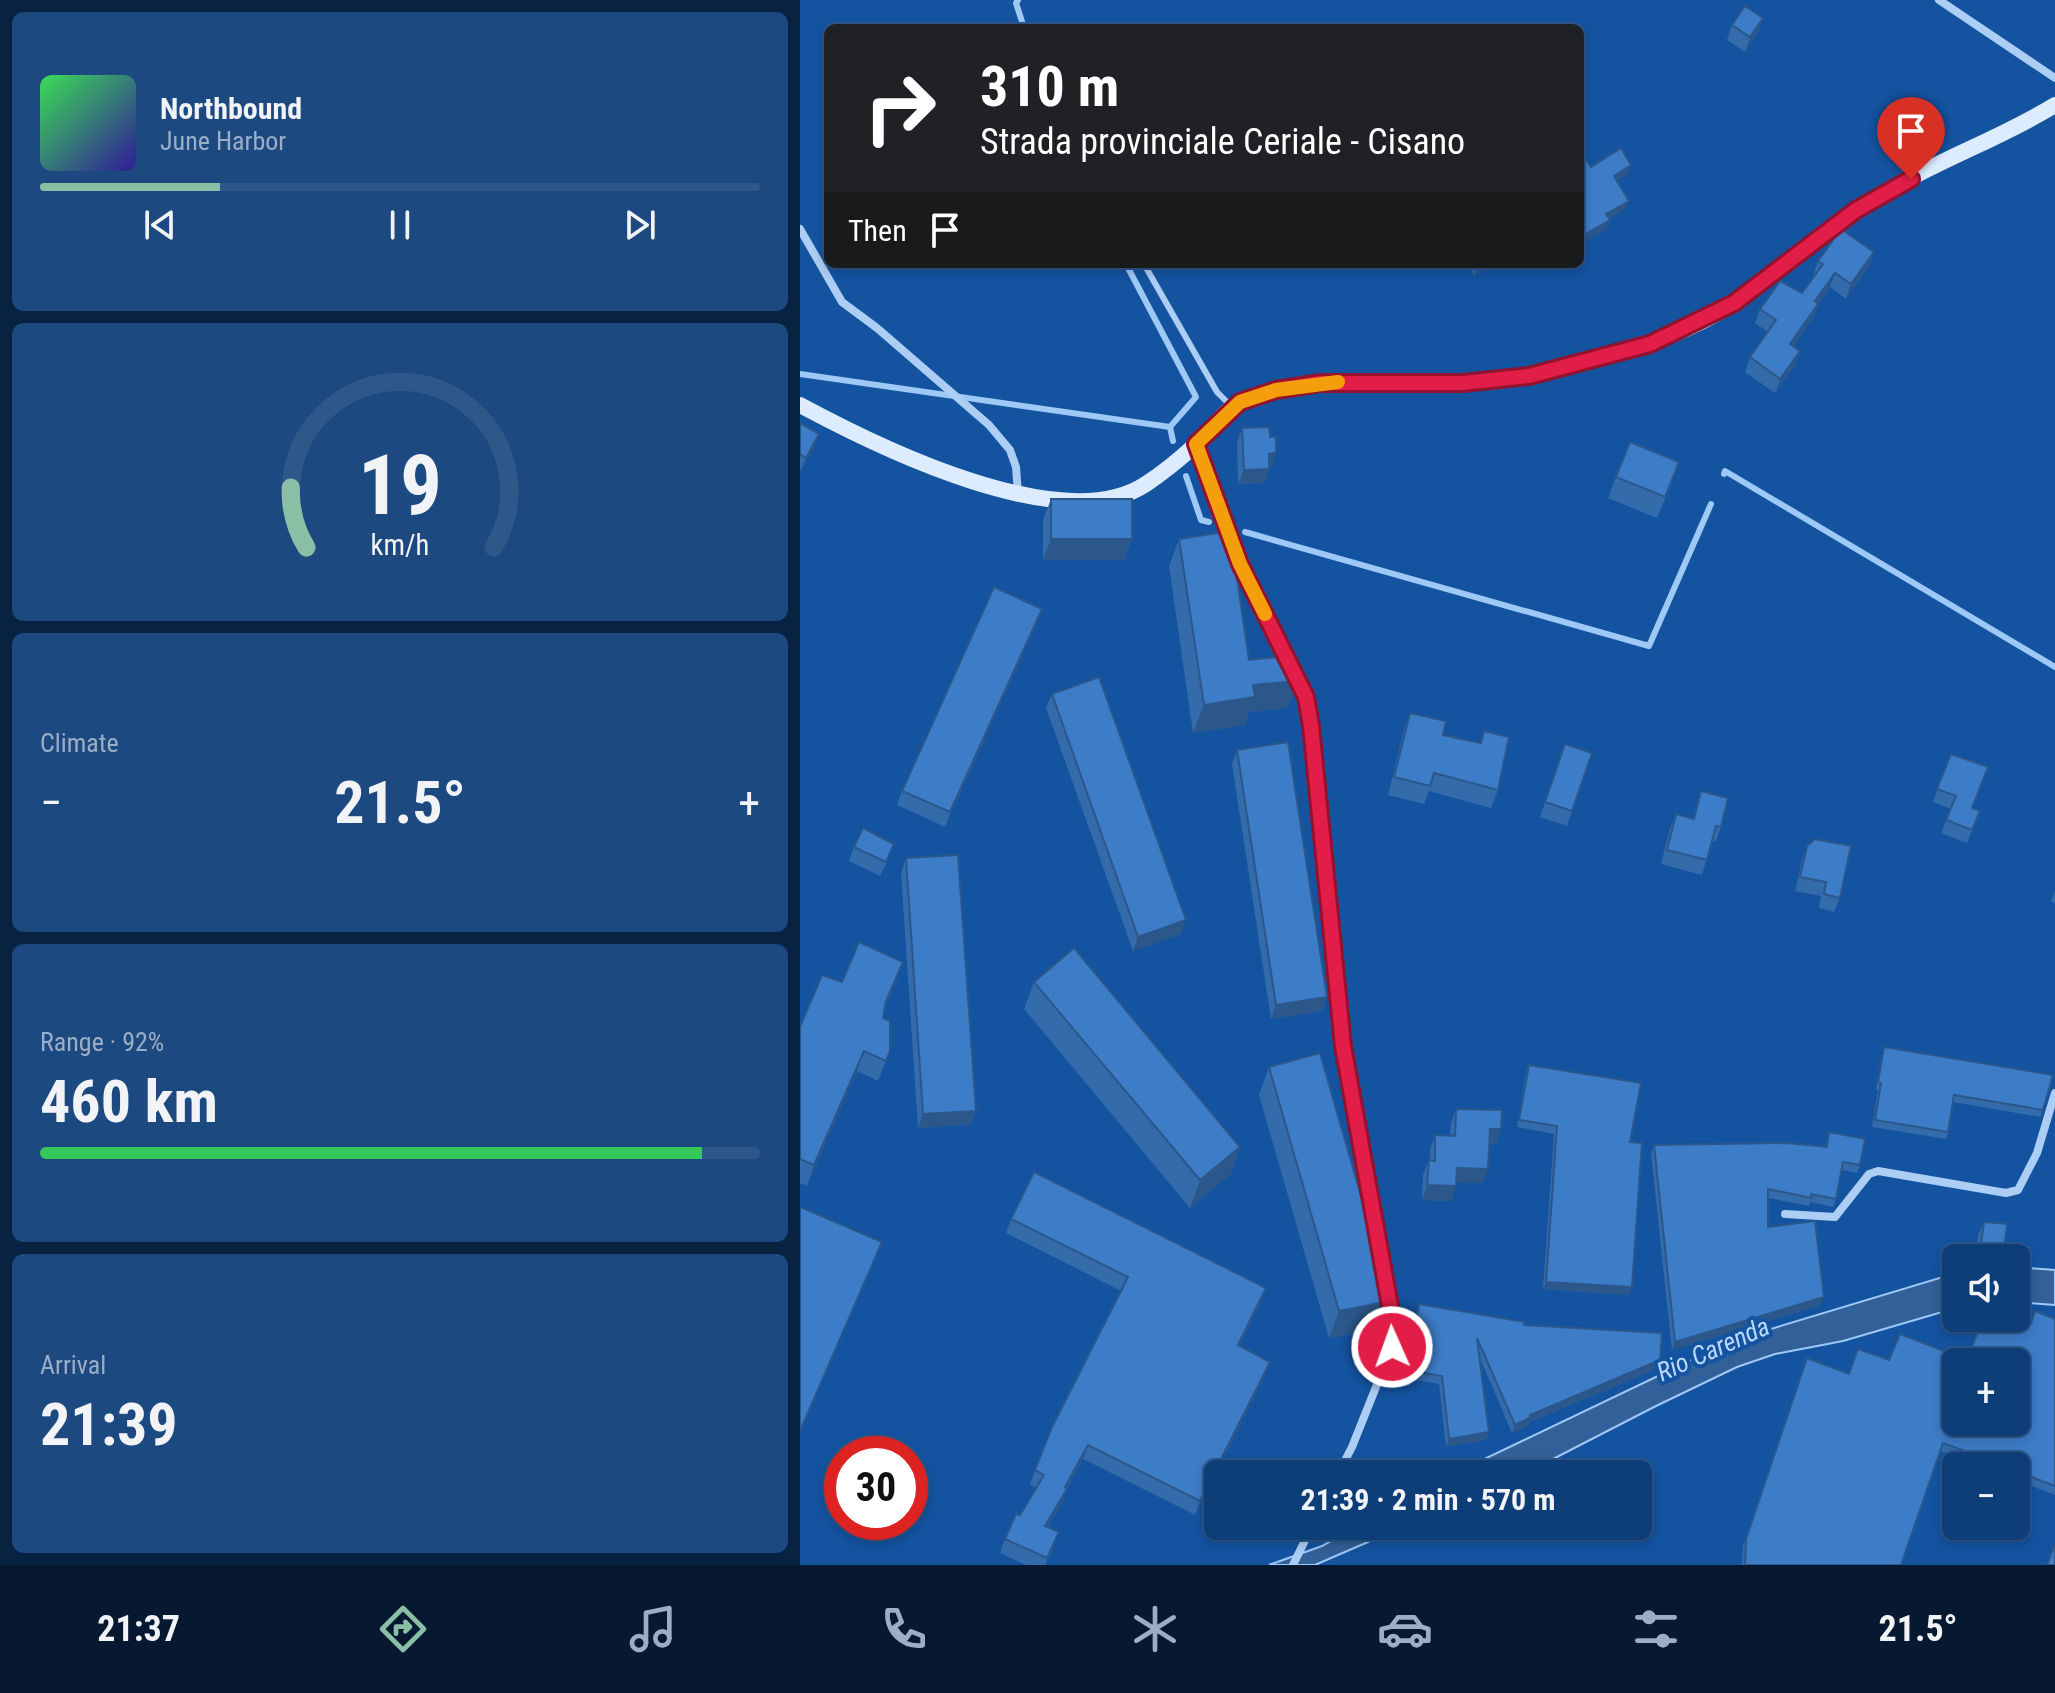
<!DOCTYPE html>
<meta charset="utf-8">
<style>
body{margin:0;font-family:"Roboto Condensed",sans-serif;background:#1c4980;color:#f1f3f6;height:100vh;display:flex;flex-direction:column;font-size:30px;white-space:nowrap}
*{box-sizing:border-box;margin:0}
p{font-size:26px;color:#9baec6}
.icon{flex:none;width:44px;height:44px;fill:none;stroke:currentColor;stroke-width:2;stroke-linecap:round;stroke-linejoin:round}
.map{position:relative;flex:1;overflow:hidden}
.details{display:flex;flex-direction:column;gap:12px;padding:12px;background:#082242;width:800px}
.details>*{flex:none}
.hud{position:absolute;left:24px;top:24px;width:760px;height:244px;border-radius:12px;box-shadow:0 4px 12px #0003,0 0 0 2px #2e578a;background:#202124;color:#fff;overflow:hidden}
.fabs{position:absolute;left:1142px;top:1244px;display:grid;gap:16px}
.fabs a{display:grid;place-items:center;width:88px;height:88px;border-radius:12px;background:#0e3e78;box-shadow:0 4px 12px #0003,0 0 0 2px #2e578a;font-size:40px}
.speed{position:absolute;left:24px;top:1436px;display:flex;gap:16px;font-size:40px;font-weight:700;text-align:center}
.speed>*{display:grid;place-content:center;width:104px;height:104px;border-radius:50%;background:#0e3e78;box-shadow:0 4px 12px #0003,0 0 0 2px #2e578a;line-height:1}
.speed .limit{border:12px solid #d22;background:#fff;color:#111}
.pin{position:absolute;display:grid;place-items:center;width:68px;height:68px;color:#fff;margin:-82px -34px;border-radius:50% 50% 50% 0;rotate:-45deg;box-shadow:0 0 8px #0007}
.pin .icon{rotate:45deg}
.me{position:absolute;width:88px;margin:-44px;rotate:358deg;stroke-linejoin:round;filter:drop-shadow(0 0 6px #0008)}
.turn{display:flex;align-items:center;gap:28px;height:168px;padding:0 24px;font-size:36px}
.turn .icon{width:104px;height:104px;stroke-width:2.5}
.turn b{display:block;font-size:56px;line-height:68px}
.then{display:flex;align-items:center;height:76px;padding:0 24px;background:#0003;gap:16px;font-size:30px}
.big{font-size:60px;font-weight:700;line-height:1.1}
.details .tile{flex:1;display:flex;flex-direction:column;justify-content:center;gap:12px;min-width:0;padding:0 28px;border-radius:12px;background:#1c4980}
.details .dial{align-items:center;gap:0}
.dial svg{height:208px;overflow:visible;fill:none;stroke:#2e578a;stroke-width:7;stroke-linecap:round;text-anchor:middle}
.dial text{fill:#f1f3f6;stroke:none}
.song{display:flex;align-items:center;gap:24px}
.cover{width:96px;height:96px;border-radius:12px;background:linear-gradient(135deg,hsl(130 70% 55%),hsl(250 70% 35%))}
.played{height:8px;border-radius:4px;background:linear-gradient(90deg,#8abfa5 25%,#2e578a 25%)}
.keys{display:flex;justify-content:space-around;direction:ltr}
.heat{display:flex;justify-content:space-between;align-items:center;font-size:44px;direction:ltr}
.charge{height:12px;border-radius:6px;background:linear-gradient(90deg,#34c759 92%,#2e578a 0)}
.trip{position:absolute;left:404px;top:1460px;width:448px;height:80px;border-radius:12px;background:#0e3e78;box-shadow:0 4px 12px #0003,0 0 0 2px #2e578a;font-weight:700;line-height:80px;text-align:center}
.tabs{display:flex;height:128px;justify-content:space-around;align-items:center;background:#061930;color:#9baec6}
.tabs .icon{width:56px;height:56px}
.tabs .selected{color:#8abfa5}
.tabs b{font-size:36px;color:#f1f3f6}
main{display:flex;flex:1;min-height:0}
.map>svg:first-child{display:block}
.water{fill:#326098;stroke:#9ec9f7;stroke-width:2}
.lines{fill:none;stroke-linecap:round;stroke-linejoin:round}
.stream{stroke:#9ec9f7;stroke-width:6}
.lane{stroke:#accef4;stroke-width:6}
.street{stroke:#accef4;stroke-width:8}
.secondary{stroke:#dcebfd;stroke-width:16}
.wall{fill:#346bab}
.shaded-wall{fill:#2b578b}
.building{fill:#3d7cc7;stroke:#2b578b;stroke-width:2;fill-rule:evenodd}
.route-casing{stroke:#92132f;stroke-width:20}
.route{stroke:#e11d48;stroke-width:14}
.slow{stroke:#f59e0b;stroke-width:14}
.labels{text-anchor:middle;stroke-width:8;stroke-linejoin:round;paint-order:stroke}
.water-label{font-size:26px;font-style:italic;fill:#b9d8fa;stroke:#1353a0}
</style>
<main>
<section class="details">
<div class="tile">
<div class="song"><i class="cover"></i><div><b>Northbound</b><p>June Harbor</p></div></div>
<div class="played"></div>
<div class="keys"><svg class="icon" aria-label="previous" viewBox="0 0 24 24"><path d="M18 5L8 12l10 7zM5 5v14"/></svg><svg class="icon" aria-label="pause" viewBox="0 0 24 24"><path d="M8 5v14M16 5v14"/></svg><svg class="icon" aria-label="next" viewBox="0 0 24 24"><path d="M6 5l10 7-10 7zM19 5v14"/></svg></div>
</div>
<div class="tile dial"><svg viewBox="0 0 100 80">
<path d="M14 69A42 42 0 1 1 86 69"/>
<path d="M14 69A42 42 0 0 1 8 46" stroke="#8abfa5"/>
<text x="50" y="56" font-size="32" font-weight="700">19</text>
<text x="50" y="72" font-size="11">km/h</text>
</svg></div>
<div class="tile"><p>Climate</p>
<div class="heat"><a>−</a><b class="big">21.5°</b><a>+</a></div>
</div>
<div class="tile"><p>Range · 92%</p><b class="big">460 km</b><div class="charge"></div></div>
<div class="tile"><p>Arrival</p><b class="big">21:39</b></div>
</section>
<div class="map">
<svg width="1255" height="1565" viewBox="0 0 1255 1565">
<rect width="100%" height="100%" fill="#1353a0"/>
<g class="water">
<polygon points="1216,1267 1255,1270 1255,1305 1216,1302"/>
<polygon points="1156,1273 1156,1308 1043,1341 975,1354 937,1367 854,1407 724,1474 653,1474 931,1341"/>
<polygon points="557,1526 605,1526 515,1565 469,1565 522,1546"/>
</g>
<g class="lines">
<g class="stream">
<polyline points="218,0 216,3 224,28"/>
<polyline points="326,264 396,397 370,427"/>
<polyline points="0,374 370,427"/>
<polyline points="370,427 373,441"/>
<polyline points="924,474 925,471 1255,667"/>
<polyline points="386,476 401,520 409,522"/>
<polyline points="445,532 849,646 911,504"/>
</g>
<polyline class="lane" points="344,264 417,392 432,407"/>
<g class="street">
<polyline points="1139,0 1255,78"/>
<polyline points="0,229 42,302 77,328 189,425 210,450 216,467 218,494"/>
<polyline points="397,445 440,564 506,697 511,726 543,1046 592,1317 592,1347 552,1447 538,1474"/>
<polyline points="985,1214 1035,1217 1069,1174 1078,1171 1206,1193 1218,1190 1237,1153 1255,1093"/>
<polyline points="493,1565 512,1526"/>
</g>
<path class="secondary" d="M0,405C78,447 263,539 346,484C364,472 380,459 395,445C410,432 423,411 440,402C452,396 468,392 480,389C562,373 647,391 729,376C747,373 765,367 783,362C837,348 891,333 937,301C986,266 1030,225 1082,194C1137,160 1200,139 1255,105"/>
</g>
<g class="wall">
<polygon points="963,18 958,32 945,52 927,40 932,25"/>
<polygon points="1074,252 1069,266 1046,299 1030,287 1018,304 1013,318 993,346 995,365 975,393 945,372 950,357 968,332 955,323 960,309 1002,293 1014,276 1013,276 1018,261"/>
<polygon points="669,264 694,264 674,276"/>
<polygon points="0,423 14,448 0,472"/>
<polygon points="442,428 471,468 469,468 464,483 438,484 437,443"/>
<polygon points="816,477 872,483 857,518 808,498"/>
<polygon points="251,499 332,539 324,560 243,560 243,520"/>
<polygon points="379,539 449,660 488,708 449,712 445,725 393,733 369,566"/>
<polygon points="242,609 237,623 145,827 97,805 102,791"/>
<polygon points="252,694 381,934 333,951 246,708"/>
<polygon points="610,713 643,735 680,743 684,731 698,790 691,808 629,791 624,804 588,795 604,730"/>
<polygon points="765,744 792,753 767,826 740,817"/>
<polygon points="437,750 527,997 522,1011 471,1019 432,764"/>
<polygon points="1151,754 1172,808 1180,811 1167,843 1141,833 1151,809 1133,802"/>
<polygon points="901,791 921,827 916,841 912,841 902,875 861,864 870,828 876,814 893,818"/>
<polygon points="1007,846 1040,898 1034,912 1019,908 1021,896 995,891 1002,860"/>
<polygon points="54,847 89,858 80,876 49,861"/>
<polygon points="106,858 176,1111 170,1125 118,1128 101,873"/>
<polygon points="1255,891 1255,903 1251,901"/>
<polygon points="103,962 85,1008 83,1018 90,1051 78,1081 57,1071 7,1186 0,1183 0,1027 42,982"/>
<polygon points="234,982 440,1147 430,1175 390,1208 224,1009"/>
<polygon points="1084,1047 1243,1110 1240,1117 1153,1102 1148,1132 1146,1139 1072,1127 1078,1090 1076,1090 1082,1054"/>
<polygon points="729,1065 830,1142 829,1295 743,1289 754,1134 717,1127 726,1072"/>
<polygon points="469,1067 581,1329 529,1338 459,1095"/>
<polygon points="656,1109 701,1129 696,1144 689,1144 683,1183 656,1182 651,1201 622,1200 623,1175 629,1160 630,1160 630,1150 635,1135 650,1136 651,1123"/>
<polygon points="1029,1132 1060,1165 1057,1173 1042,1170 1036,1199 1033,1207 1010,1202 1009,1206 968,1198 968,1227 1021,1305 872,1350 851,1153 854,1145 1025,1147"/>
<polygon points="211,1219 461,1302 439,1346 465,1376 395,1515 283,1459 267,1488 262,1503 248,1527 254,1546 245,1565 226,1565 200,1553 205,1539 236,1488 230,1484 235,1470 321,1291 206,1233"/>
<polygon points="1184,1222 1201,1258 1175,1258 1178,1236"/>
<polygon points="619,1304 724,1325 860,1360 858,1368 730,1422 729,1426 712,1433 680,1358 689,1432 686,1440 646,1447 639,1384 605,1378 616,1313"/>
<polygon points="1255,1319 1255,1495 1216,1480 1216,1466 1170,1462 1140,1451 1101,1565 942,1565 943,1546 1007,1358 1049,1374 1089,1360 1167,1360 1231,1323"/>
<polygon points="1156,1497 1156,1518 1149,1516"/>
</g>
<g class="shaded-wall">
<polygon points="963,18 958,32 945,52 950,37"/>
<polygon points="831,165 828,174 811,185 814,176"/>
<polygon points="829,201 825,210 803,223 806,214"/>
<polygon points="810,220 807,229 780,244 780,237"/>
<polygon points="1074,252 1069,266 1046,299 1051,284"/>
<polygon points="683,264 694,264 674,276 677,267"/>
<polygon points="1035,273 1030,287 1018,304 1013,318 985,358 990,344 1015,301"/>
<polygon points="1000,351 995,365 975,393 980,379"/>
<polygon points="19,434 14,448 0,472 6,458"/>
<polygon points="476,453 471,468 463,468 469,454"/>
<polygon points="469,469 464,483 438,484 444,470"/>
<polygon points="251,539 332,539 324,560 243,560"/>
<polygon points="242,609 237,623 145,827 150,812"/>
<polygon points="498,681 488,708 449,712 445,725 393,733 404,705 453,685"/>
<polygon points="386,920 381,934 333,951 338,937"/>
<polygon points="103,962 96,982 79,1021 86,1001"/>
<polygon points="527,997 522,1011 471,1019 476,1005"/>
<polygon points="64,1051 57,1071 7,1186 14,1165"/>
<polygon points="176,1111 170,1125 118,1128 123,1114"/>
<polygon points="690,1129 701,1129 696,1144 685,1143"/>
<polygon points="440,1147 430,1175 390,1208 400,1180"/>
<polygon points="657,1168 688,1169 683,1183 652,1182"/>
<polygon points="627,1185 656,1186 651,1201 622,1200"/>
<polygon points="1204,1249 1201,1258 1177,1258 1180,1250"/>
<polygon points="746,1282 832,1287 829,1295 743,1289"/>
<polygon points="466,1288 461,1302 433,1360 438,1345"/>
<polygon points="1024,1297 1021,1305 872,1350 875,1342"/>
<polygon points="591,1301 581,1329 529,1338 539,1311"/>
<polygon points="860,1360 858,1368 730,1422 729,1426 712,1433 715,1425 730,1415"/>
<polygon points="470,1362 465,1376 395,1515 400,1501"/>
<polygon points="689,1432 686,1440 646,1447 649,1439"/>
<polygon points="288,1445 283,1459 260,1501 265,1487"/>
<polygon points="267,1489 262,1503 240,1540 245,1526"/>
</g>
<g class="building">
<polygon points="945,6 963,18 950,37 932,25"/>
<polygon points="821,148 831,165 814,176 829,201 806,214 810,220 780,237 780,149 791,167"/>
<polygon points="1041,229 1074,252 1051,284 1035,273 1015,301 1018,304 990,344 1000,351 980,379 950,357 976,320 960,309 980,281 1002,293 1023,264 1018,261"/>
<polygon points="0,423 19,434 6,458 1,455 0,457"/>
<polygon points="469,427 470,437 476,437 476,453 469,454 469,469 444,470 442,428"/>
<polygon points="830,442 879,462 865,497 816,477"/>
<rect x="251" y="499" width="81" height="40"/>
<polygon points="430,531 449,660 496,655 498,681 453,685 455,697 404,705 379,539"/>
<polygon points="194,587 242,609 150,812 102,791"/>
<polygon points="299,677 386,920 338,937 252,694"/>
<polygon points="610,713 646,721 643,735 681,743 684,731 709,737 698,790 634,773 630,786 594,777"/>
<polygon points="488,742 527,997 476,1005 437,750"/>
<polygon points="765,744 792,753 772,811 745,802"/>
<polygon points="1151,754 1188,767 1172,808 1180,811 1172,830 1146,820 1156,796 1137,789"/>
<polygon points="901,791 928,798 921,827 916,826 907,860 867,850 876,814 894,819"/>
<polygon points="63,828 94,844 86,862 54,847"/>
<polygon points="1015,839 1051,846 1040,898 1024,894 1026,882 1000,877 1007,846"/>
<polygon points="158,855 176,1111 123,1114 106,858"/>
<polygon points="59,942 103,962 86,1001 83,1018 90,1021 90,1051 86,1061 64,1051 14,1165 0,1159 0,1027 22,975 42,982"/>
<polygon points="274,948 440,1147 400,1180 234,982"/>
<polygon points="1084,1047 1253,1075 1243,1110 1154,1095 1148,1132 1075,1120 1081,1083 1078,1082"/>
<polygon points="520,1053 591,1301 539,1311 469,1067"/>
<polygon points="729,1065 841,1083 830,1142 842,1143 832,1287 746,1282 757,1126 719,1120"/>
<polygon points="656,1109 702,1110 701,1129 690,1129 688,1169 657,1168 656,1186 627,1185 629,1160 635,1161 635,1135 655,1136"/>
<polygon points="1029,1132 1065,1139 1060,1165 1043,1162 1036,1199 1011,1194 1012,1198 968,1189 968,1227 1015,1221 1024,1297 875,1342 854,1145 987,1143 1027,1147"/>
<polygon points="234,1172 466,1288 438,1345 470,1362 400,1501 288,1445 265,1487 267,1489 245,1526 259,1532 247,1558 205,1539 216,1514 220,1515 244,1475 235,1470 252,1427 328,1277 211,1219"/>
<polygon points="0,1207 82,1242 0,1431"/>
<polygon points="1184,1222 1207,1224 1204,1249 1180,1250"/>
<polygon points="619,1304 725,1322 724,1325 862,1333 860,1360 730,1415 731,1417 715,1425 677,1338 689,1432 649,1439 642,1376 608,1370"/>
<path d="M1235,1311L1255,1319V1486L1216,1471V1466H1168L1173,1454L1143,1443L1101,1565H945L946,1539L1007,1358L1049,1374L1058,1349L1089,1360L1100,1334L1167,1360L1183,1318H1216V1317L1231,1323ZM1156,1362H1216V1422H1156Z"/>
<polygon points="1156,1497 1156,1509 1152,1508"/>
<polygon points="1255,1544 1255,1565 1247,1565"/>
</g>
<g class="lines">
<defs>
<polyline id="route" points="592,1347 592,1317 543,1046 511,726 506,697 440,564 396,444 440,402 476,390 520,383 663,383 729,376 850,344 934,303 1056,210 1111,179"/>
</defs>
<use href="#route" class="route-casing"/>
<use href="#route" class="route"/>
<polyline class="slow" points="465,614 440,564 396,444 440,402 476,390 538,382"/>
</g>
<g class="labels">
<g class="water-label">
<text transform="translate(913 1349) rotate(-24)" y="9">Rio Carenda</text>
</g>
</g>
</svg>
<div class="fabs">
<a><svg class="icon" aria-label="sound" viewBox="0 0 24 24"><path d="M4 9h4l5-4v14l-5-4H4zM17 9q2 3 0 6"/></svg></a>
<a>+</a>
<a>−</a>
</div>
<div class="speed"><div class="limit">30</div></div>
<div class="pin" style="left:1111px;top:179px;background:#d93025"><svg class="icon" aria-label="arrive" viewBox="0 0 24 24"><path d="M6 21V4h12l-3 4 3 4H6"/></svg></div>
<svg class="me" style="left:592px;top:1347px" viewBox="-20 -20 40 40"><circle r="17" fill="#e11d48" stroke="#fff" stroke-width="3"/><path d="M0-11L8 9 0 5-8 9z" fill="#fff"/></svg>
<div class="trip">21:39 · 2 min · 570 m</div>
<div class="hud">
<div class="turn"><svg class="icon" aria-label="right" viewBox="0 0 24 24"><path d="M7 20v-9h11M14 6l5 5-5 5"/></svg><div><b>310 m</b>Strada provinciale Ceriale - Cisano</div></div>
<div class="then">Then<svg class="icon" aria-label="arrive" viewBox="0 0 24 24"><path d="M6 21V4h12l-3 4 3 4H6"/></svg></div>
</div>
</div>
</main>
<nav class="tabs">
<b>21:37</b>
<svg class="icon selected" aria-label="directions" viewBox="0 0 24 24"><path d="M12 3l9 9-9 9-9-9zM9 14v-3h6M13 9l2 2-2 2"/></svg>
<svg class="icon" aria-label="music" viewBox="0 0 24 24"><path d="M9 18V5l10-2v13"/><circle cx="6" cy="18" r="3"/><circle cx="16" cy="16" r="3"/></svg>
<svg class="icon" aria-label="phone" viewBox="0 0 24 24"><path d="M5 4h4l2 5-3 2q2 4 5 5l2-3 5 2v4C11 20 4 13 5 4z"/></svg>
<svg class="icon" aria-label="climate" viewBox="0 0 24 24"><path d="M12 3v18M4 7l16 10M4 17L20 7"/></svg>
<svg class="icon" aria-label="car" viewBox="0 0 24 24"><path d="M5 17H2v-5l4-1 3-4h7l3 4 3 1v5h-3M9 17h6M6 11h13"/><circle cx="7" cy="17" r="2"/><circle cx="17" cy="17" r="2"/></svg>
<svg class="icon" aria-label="filters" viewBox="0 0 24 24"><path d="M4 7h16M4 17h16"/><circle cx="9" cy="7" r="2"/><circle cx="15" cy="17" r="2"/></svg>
<b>21.5°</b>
</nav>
